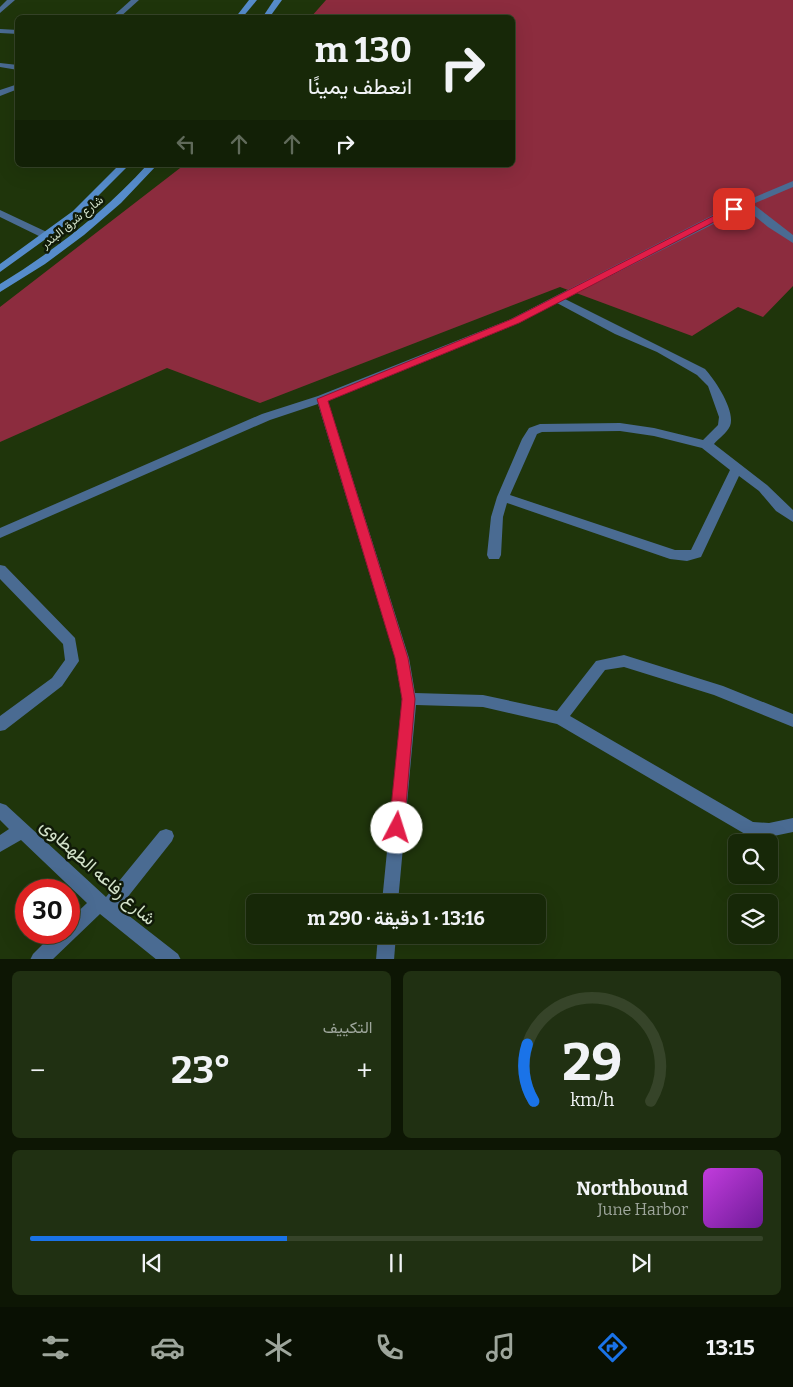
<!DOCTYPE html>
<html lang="ar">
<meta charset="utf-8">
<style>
body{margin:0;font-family:Bitter,Vazirmatn,serif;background:#203012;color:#f1f3f6;direction:rtl;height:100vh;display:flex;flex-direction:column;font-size:19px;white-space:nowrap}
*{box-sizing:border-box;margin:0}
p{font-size:16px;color:#9ea69c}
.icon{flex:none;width:28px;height:28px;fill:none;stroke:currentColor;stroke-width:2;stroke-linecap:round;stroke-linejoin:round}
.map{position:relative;height:959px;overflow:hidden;direction:ltr}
.side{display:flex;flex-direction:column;gap:12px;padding:12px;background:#0d1604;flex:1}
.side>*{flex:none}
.hud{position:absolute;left:15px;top:15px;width:500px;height:152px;border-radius:8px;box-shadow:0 5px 20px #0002,0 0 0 1px #364429;direction:rtl;background:#172808;color:#f1f3f6;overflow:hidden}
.fabs{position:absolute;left:728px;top:834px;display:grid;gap:10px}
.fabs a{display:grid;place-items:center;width:50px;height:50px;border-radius:8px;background:#172808;box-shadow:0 5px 20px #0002,0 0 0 1px #364429;font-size:25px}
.speed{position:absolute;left:15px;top:879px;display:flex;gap:10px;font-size:25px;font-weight:700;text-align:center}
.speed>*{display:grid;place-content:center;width:65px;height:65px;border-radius:50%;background:#172808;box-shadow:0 5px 20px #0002,0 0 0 1px #364429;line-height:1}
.speed .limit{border:8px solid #d22;background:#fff;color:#111}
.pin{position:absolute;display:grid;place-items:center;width:42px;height:42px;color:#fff;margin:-21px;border-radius:10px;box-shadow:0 2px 8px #0006}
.me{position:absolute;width:55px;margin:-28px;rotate:5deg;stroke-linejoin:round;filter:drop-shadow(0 0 4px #0008)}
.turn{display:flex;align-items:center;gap:18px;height:105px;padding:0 20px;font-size:22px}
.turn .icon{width:65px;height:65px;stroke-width:2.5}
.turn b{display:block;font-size:35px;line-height:42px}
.lanes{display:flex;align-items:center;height:48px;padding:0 20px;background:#0003;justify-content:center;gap:25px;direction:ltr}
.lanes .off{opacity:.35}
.big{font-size:38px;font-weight:700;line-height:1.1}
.side .widget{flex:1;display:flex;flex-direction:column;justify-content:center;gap:8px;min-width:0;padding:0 18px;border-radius:8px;background:#203012}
.side .dial{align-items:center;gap:0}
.dial svg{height:130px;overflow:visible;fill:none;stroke:#364429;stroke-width:7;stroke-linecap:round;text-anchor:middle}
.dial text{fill:#f1f3f6;stroke:none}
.song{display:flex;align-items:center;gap:15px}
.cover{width:60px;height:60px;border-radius:8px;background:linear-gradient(135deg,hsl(290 70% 55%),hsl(280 70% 35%))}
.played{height:5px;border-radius:2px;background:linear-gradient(90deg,#1a73e8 35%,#364429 35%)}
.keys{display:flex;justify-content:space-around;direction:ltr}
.heat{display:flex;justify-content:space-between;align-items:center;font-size:28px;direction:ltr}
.side .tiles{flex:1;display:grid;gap:12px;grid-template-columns:1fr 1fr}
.widget:last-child{grid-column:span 2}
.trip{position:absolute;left:246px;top:894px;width:300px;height:50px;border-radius:8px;background:#172808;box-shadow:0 5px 20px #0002,0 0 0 1px #364429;font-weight:700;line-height:50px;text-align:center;direction:rtl}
.tabs{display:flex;height:80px;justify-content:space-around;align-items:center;background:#091003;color:#9ea69c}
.tabs .icon{width:35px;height:35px}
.tabs .selected{color:#1a73e8}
.tabs b{font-size:22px;color:#f1f3f6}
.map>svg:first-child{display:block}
.green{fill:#8c2c3e}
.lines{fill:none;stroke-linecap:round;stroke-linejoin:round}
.street{fill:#4a6b92;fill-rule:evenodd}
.secondary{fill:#568ccb;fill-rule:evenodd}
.route{fill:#e11d48;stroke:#92132f}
.labels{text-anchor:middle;stroke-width:5;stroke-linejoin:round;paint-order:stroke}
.far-street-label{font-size:12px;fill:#d3e2ca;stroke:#101a08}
.near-street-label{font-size:18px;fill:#d3e2ca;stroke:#101a08}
</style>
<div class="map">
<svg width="793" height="960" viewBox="0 0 793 960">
<rect width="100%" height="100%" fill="#1f350b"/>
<polygon class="green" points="326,0 793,0 793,286 763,317 738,307 692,336 560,287 260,403 167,368 0,442 0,307 184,165 512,165 512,18 311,17"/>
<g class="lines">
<g class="street">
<polygon points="7,0 15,0 0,13 0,7"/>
<polygon points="131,0 139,0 119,18 111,18"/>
<polygon points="0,29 18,30 18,34 0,33"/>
<polygon points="0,63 18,65 18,70 0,67"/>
<polygon points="18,84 18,89 0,96 0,90"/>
<path d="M793,181V187L753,204L793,235V243L768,227L745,208L565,299L705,369C715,380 736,411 730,426C727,433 718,439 714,444L767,485L793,510V522L776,511L759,491L739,476L701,557L687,561L670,559L507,503L503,517L501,555L499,559H489L487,555L491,517L497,497L522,439L529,428L540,424L620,423L654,428L703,440L718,425L719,417L708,386L697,375L657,352L615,334L557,303L519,323L328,401L409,658L415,693L483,695L557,711L596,661L624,655L723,686L793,714V727L714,695L624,667L605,670L570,716L753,822L769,823L793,818V832L769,837L745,834L557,724L483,707L416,705L398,902H382L402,699L395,658L318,404L270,420L0,538V528L262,414L318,396L511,319L719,212ZM620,431L654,436L702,448L730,470L691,550H675L510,495L537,434L542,432Z"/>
<polygon points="0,210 51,234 52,236 51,238 43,238 0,217"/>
<polygon points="0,565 5,566 75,638 79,661 62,686 5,730 0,731 0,716 52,678 65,660 63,644 0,579"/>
<polygon points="0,803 6,805 106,897 160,831 166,829 172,831 174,836 172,841 119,908 178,954 181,960 157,960 100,914 52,960 30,960 33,954 55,932 69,932 69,920 87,903 21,840 0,852 0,835 9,829 0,820"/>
<polygon points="378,935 396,935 394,960 376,960"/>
</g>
<g class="secondary">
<polygon points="249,0 257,0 242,18 235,18"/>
<polygon points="274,0 282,0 269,18 262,18"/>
<polygon points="119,165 129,165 79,215 0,272 0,264 73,211"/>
<path d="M147,165H157L121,203L84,235L45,264L0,292V284C54,251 104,212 147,165Z"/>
</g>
</g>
<polygon class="route" points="731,207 739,209 519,323 328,401 408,658 415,699 404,828 402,833 397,835 392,833 389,828 402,699 395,658 317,399 512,319"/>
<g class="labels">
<g class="far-street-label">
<text transform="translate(72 222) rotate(-39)" y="4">شارع شرق البندر</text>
</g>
<g class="near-street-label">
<text transform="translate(98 872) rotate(42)" y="6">شارع رفاعه الطهطاوى</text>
</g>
</g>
</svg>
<div class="fabs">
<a><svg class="icon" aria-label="search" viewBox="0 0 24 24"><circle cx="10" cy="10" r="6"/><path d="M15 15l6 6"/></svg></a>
<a><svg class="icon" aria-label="layers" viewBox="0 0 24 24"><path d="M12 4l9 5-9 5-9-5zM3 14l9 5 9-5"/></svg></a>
</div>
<div class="speed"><div class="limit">30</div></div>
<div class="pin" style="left:734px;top:209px;background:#d93025"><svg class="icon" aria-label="arrive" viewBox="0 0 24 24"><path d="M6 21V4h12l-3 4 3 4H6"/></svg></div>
<svg class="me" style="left:397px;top:828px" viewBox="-20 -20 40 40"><circle r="19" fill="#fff"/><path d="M0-13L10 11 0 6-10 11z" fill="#e11d48"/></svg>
<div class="trip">13:16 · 1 دقيقة · 290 m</div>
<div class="hud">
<div class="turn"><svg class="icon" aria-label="right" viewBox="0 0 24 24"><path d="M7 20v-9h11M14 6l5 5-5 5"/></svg><div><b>130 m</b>انعطف يمينًا</div></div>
<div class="lanes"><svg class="icon off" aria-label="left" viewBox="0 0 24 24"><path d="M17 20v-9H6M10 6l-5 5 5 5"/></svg><svg class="icon off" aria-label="ahead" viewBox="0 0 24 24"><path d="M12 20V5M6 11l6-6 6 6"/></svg><svg class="icon off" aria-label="ahead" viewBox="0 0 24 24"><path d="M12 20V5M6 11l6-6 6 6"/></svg><svg class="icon" aria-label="right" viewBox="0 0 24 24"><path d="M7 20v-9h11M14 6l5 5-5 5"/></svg></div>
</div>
</div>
<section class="side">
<div class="tiles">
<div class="widget dial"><svg viewBox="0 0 100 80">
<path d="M14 69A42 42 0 1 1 86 69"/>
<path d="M14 69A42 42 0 0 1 10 34" stroke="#1a73e8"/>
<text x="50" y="56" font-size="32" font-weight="700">29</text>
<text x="50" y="72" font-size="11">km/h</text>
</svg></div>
<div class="widget"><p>التكييف</p>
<div class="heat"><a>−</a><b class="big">23°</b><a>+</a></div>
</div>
<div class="widget">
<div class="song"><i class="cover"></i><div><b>Northbound</b><p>June Harbor</p></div></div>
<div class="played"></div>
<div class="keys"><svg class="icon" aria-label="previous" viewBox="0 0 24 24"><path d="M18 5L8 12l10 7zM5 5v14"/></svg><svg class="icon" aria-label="pause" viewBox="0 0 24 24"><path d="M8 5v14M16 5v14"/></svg><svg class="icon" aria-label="next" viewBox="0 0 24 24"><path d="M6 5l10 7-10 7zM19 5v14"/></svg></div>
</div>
</div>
</section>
<nav class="tabs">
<b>13:15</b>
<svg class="icon selected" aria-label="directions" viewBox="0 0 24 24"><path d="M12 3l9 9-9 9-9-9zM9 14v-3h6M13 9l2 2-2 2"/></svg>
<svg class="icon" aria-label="music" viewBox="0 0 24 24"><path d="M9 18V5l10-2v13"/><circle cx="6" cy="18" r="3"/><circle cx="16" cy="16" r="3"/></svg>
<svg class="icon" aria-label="phone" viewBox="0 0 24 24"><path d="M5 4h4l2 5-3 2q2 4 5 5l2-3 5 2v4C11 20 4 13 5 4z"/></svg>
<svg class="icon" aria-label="climate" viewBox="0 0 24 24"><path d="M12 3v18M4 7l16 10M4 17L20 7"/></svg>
<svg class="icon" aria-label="car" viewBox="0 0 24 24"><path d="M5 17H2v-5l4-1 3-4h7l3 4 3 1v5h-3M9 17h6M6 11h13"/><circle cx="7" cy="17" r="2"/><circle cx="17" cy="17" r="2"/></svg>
<svg class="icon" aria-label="filters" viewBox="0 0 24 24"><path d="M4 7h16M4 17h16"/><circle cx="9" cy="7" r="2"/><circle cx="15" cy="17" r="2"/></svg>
</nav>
